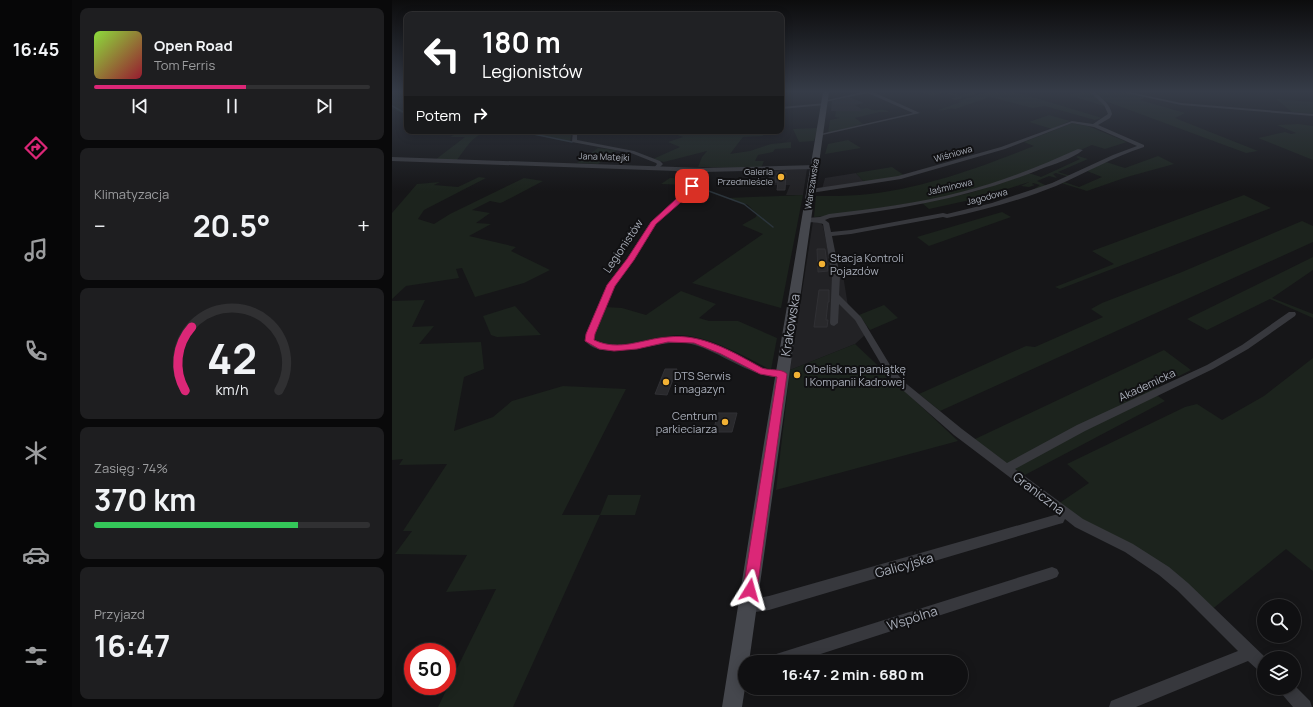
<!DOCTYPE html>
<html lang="pl">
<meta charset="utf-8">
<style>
body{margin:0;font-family:Manrope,sans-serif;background:#1e1e20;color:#f1f3f6;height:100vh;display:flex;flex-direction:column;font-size:15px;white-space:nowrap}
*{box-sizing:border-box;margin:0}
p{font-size:13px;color:#9c9d9f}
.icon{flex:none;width:22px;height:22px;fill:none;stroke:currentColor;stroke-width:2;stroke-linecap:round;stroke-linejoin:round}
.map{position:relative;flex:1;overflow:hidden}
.details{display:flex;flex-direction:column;gap:8px;padding:8px;background:#09090a;width:320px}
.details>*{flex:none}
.top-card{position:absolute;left:12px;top:12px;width:380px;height:122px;border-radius:8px;box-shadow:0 2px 10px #0003,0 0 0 1px #303032;background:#202124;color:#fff;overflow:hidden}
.tools{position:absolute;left:865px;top:599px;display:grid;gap:8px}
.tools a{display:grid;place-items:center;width:44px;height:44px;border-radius:50%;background:#101012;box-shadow:0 2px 10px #0003,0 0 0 1px #303032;font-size:20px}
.speed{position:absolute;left:12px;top:643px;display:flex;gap:8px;font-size:20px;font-weight:700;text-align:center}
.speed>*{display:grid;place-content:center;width:52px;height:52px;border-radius:50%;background:#101012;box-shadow:0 2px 10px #0003,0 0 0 1px #303032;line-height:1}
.speed .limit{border:6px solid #d22;background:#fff;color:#111}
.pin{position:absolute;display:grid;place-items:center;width:34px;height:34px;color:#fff;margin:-17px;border-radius:8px;box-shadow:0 2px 6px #0006}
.me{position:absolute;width:44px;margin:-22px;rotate:8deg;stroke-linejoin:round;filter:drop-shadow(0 0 3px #0008)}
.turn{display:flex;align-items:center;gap:14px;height:84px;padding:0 12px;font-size:18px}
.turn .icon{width:52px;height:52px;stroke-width:2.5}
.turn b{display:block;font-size:28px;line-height:34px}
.then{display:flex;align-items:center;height:38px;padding:0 12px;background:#0003;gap:8px;font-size:15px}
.big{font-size:30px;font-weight:700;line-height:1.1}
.details .tile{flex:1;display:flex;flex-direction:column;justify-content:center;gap:6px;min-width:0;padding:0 14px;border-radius:8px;background:#1e1e20}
.details .dial{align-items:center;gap:0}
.dial svg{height:104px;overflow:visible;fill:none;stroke:#303032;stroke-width:7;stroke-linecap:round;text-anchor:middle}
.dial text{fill:#f1f3f6;stroke:none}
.song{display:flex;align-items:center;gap:12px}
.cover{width:48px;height:48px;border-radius:6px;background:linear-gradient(135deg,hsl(90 70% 55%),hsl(350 70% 35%))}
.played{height:4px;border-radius:2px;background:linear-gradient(90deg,#db2777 55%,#303032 55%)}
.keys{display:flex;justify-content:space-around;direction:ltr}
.heat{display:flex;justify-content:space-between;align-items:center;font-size:22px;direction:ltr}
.charge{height:6px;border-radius:3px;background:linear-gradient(90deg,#34c759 74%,#303032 0)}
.trip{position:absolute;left:346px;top:655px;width:230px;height:40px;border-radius:20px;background:#101012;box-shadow:0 2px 10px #0003,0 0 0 1px #303032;font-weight:700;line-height:40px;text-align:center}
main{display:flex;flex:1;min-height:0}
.tabs{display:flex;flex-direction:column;width:72px;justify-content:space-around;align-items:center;background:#060607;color:#9c9d9f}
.tabs .icon{width:28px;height:28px}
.tabs .active{color:#db2777}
.tabs b{font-size:18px;color:#f1f3f6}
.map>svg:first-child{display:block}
.built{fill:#222225}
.green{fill:#1c231d}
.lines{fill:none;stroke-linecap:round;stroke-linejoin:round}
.stream{stroke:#2c353c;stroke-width:1.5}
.building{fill:#29292c;stroke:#303034}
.minor{fill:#37383d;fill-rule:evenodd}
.tertiary{fill:#37383d;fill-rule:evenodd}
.secondary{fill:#45474d;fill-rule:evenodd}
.route{fill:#db2777;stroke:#8e194d}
.poi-dot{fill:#f2b134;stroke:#111113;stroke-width:1.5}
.labels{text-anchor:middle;stroke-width:4;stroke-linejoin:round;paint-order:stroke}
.far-street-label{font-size:9px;fill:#a8adb8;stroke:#111113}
.far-poi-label{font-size:9px;fill:#a8adb8;stroke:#111113;text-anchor:end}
.street-label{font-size:11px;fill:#a8adb8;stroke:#111113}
.poi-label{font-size:11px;fill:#a8adb8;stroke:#111113;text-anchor:start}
.near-street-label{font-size:13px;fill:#a8adb8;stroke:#111113}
</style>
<main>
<nav class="tabs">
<b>16:45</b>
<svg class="icon active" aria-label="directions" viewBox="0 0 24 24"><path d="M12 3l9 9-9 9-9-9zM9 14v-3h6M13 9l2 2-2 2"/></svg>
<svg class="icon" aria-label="music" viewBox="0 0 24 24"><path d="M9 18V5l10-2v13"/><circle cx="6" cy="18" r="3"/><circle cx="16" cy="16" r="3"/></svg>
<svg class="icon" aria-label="phone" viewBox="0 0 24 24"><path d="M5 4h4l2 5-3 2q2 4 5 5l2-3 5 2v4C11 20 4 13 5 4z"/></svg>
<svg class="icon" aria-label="climate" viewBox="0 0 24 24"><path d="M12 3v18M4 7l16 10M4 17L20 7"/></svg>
<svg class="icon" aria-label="car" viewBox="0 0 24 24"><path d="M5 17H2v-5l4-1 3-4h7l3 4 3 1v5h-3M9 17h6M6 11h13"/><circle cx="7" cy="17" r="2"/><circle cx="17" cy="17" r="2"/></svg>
<svg class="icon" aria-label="filters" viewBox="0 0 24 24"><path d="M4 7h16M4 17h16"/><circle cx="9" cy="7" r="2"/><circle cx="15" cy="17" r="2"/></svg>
</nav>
<section class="details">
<div class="tile">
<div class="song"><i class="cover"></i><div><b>Open Road</b><p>Tom Ferris</p></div></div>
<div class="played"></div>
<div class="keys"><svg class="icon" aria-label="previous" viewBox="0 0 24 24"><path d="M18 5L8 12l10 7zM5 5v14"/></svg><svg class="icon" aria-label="pause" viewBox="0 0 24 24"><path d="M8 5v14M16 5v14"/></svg><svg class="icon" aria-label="next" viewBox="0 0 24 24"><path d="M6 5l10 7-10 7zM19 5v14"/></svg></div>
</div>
<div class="tile"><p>Klimatyzacja</p>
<div class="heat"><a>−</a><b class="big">20.5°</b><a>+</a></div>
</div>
<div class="tile dial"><svg viewBox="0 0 100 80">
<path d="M14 69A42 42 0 1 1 86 69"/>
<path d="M14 69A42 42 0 0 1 19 20" stroke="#db2777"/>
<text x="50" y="56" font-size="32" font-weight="700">42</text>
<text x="50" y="72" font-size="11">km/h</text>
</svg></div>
<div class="tile"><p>Zasięg · 74%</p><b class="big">370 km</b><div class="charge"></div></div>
<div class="tile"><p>Przyjazd</p><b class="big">16:47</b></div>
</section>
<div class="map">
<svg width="921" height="707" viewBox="0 0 921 707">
<rect width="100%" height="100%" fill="#161618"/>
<g class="built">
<polygon points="457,97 472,103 463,105 473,111 439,111 440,101"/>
<polygon points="415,169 411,195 394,195 398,185 371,185 376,171"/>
<polygon points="464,173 473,183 430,189 433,178"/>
<polygon points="421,221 427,221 431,226 441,276 451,275 456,306 475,326 474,334 463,344 398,370"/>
</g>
<g class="green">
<polygon points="0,92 15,92 15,115 0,109"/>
<polygon points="530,92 556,92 568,96 580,92 591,92 564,100 558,99 565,96 553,93 540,96"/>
<path d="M595,92H624L710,118L703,120L642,103L653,106L641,108L598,97L563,109C557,107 552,112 546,110L569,102L566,101Z"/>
<polygon points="687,92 698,92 715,107 677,95"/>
<polygon points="701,92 730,92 754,97 748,100 793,113 783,118 866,151 854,153 713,101"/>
<polygon points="884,99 921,102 921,114 900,112"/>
<path d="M475,108C485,113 489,107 497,112H488L463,118L471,124L436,133L438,120L448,118L443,117L444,111H471L468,109Z"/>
<polygon points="657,115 678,121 660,129 637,122"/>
<path d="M680,123L696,126L735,142L713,149L700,145L632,174L551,198L437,216L422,217L424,196C438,196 453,196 467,195C528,190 586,168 642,146L632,142Z"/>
<polygon points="906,124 921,126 921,160 866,138 893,132 899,134 904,133 885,125"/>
<polygon points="426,128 422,141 407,142 401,129"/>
<path d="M69,131H180L178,142C157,138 107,125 87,135C78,140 71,152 65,160H43L73,137H58Z"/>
<polygon points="275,131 370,131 371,136 351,137 338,154 358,151 379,144 399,142 399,148 383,149 381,152 366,155 363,161 372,161 369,168 306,167 310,157 315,151 272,162 261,159 288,147 276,142 291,137"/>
<polygon points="456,140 469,148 433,154 436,144"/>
<polygon points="206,148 225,150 206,164 185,163"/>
<polygon points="686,156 696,159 666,172 679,176 674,176 664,173 661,174 665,178 657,176 645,181 655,186 639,191 648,185 641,183 640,184 643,185 637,187 629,186 637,182 587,198 537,209 530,203 578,193 636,174 640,174 649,177 688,159 684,157"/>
<polygon points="766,156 782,164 735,177 695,191 669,183 672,182 687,187 710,177 695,171 714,162 733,168"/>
<polygon points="500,167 513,176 473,183 464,173"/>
<polygon points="87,177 94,178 32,210 26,219 42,224 58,214 132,178 151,181 111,202 108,203 98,201 80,210 98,213 84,223 99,224 77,236 124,247 119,251 158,270 132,283 83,297 70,268 64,269 67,278 14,286 0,299 0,213 25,184 48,182 42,185 66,187"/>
<polygon points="278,178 302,179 296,185 269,184"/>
<polygon points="411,195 389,308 300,283 371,234 350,225 364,217 365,214 356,205 336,198"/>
<polygon points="852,195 879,208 668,289 663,287 722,264 700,251"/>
<polygon points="610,212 619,217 537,246 525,237"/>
<polygon points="910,221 921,226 921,242 548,411 527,394 634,346 643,347 711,317 699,309 710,303 790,272"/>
<polygon points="921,257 921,270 880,298 921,314 921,318 878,299 815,330 795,319"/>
<path d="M289,291L324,304L307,318L317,321H346L385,338L379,370C352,356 316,335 285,335C262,336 219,359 201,337L213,307L230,308L254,315Z"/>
<polygon points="33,300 20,327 42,326 27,344 89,342 92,369 72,377 62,431 101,417 120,401 171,386 234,389 170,515 208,515 216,495 249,495 243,515 208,515 121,707 46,707 104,589 54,592 75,555 3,554 20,531 11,531 55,464 7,465 11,459 0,460 0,301"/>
<polygon points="492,305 506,318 478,330 467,315"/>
<polygon points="123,306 149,335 105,337 99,335 91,316"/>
<polygon points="463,344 566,441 384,490 398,370"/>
<polygon points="772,350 799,370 767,386 763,394 773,401 631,476 581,440"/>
<polygon points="921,358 921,571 894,549 818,611 789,578 663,506 697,483 675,464 793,407 805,404 830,420 872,396"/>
</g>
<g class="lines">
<g class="stream">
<polyline points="0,106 15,114"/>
<polyline points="127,131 180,142"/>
<polyline points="315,171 303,186 352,204 381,227"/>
</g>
</g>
<g class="building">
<polygon points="385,173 394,173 393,190 385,190 386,182 383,182"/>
<polygon points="425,249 433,249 436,271 426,272"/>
<polygon points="427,290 437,290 437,302 436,302 434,320 436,320 435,327 422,327"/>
<polygon points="273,369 285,369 275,395 263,394"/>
<polygon points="326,413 345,413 340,432 321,432"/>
</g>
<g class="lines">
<g class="minor">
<polygon points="470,92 481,92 528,113 426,136 426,134 428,134 521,113 476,93 433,102 431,101"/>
<path d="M698,92H702C710,98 718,104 720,114L718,118L706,125L752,145V147C721,157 694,173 664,186C629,200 592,210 555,218L551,217L459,234L440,236L448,276L447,295L469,317L498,365L511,381L570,429L615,463L685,425L815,365L850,345L897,312H903L904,314L903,316L856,349L821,369L693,431L623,469L691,519L741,544L777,567L796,583L874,658H872V673L867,671L856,661L744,707H717L719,701L846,651L786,591L767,575L733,552L683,527L673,519L671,523L667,524L377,610L356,613L351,611L349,606L351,601L377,596L666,514L562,435L505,385L492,369L463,320L447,304L446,323L442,326L439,325L438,323L440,276L431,224C424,221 416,224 411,220L414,218L428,217L437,214C481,209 526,203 569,192C610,182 648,166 686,149L691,150C680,159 662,164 649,169C581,197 511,209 438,218L433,220L437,223L439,232L459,230L551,213L555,214L600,203L660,183L721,155L745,146L702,127L680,123L613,149L509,179L419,193L416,191L419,189L506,176L609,147L680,121L701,124L716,114L712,105Z"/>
<polygon points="730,92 737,92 789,103 921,114 921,116 789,105"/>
<polygon points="435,103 433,105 389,109 389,107"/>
<polygon points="181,131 185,131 185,140 242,151 268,161 271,164 265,170 262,168 265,164 264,163 239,153 180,142"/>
<path d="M310,169L315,170L288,202L264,224L242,260L223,285L202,334V340C229,352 254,338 282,337C316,336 340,357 370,368C378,370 386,370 394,372L396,374L394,376C366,384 324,347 294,343C267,339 213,364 193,341L194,334L215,285L235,259L259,222L284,200Z"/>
<polygon points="660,567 665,569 667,573 665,577 660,579 404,662 374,662 376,657 381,655"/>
<polygon points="902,685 918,701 920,707 901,707 889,693 886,688 902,688"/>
</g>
<polygon class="tertiary" points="0,157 312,168 423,165 426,167 423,169 312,172 0,161"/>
<polygon class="secondary" points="431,92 437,92 357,662 353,662 353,688 350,707 330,707 372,443"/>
</g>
<linearGradient id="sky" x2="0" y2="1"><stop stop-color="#0c0c0d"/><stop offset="0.48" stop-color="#363c48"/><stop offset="1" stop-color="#363c48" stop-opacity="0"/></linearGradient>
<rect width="921" height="191" fill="url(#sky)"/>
<path class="route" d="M298,184L303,186L288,203L264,224L242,260L223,286L203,334L202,340C228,352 249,339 276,337C310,333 341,352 370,368C377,371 390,368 395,374L365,590L363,595L358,597L353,595L351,590L385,377L368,374L329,354L302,343L276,342L245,349L222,351L207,349L193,341L194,334L215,285L235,259L259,222L283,200Z"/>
<g class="poi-dot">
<circle cx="389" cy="177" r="4"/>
<circle cx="430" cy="264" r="4"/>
<circle cx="405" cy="375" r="4"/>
<circle cx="274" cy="382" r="4"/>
<circle cx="333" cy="422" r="4"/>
</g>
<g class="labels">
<g class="far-street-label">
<text transform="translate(561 154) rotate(-16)" y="3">Wiśniowa</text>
<text transform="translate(212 157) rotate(2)" y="3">Jana Matejki</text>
<text transform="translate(420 184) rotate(-81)" y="3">Warszawska</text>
<text transform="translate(558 187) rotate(-13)" y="3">Jaśminowa</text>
<text transform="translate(595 197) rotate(-15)" y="3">Jagodowa</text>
</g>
<g class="far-poi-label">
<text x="381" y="175">Galeria<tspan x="381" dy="10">Przedmieście</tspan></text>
</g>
<g class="street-label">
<text transform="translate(231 246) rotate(-56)" y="4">Legionistów</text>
<text transform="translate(755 385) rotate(-25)" y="4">Akademicka</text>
</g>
<g class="poi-label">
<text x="438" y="262">Stacja Kontroli<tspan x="438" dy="13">Pojazdów</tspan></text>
<text x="413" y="373">Obelisk na pamiątkę<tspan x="413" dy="13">I Kompanii Kadrowej</tspan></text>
<text x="282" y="380">DTS Serwis<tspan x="282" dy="13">i magazyn</tspan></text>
<text x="325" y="420" text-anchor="end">Centrum<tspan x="325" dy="13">parkieciarza</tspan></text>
</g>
<g class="near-street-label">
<text transform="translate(398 325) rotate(-81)" y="5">Krakowska</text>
<text transform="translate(647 493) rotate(37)" y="5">Graniczna</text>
<text transform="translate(512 565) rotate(-16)" y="5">Galicyjska</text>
<text transform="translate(520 618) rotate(-18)" y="5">Wspólna</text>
</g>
</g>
</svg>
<div class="tools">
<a><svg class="icon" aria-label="search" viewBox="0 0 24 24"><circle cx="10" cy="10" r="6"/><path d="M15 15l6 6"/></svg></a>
<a><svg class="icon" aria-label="layers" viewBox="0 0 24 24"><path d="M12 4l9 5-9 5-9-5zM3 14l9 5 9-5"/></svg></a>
</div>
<div class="speed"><div class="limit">50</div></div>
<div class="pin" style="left:300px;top:186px;background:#d93025"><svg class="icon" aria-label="arrive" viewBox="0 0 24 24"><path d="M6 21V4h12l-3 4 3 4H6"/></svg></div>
<svg class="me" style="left:358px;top:590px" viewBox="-20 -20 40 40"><path d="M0-17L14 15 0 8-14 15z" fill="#db2777" stroke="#fff" stroke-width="4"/></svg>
<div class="trip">16:47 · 2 min · 680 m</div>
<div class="top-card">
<div class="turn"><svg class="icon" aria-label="left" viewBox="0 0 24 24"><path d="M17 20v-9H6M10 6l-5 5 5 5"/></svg><div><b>180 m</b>Legionistów</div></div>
<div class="then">Potem<svg class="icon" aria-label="right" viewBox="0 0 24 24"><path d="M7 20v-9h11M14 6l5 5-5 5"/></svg></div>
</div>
</div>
</main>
